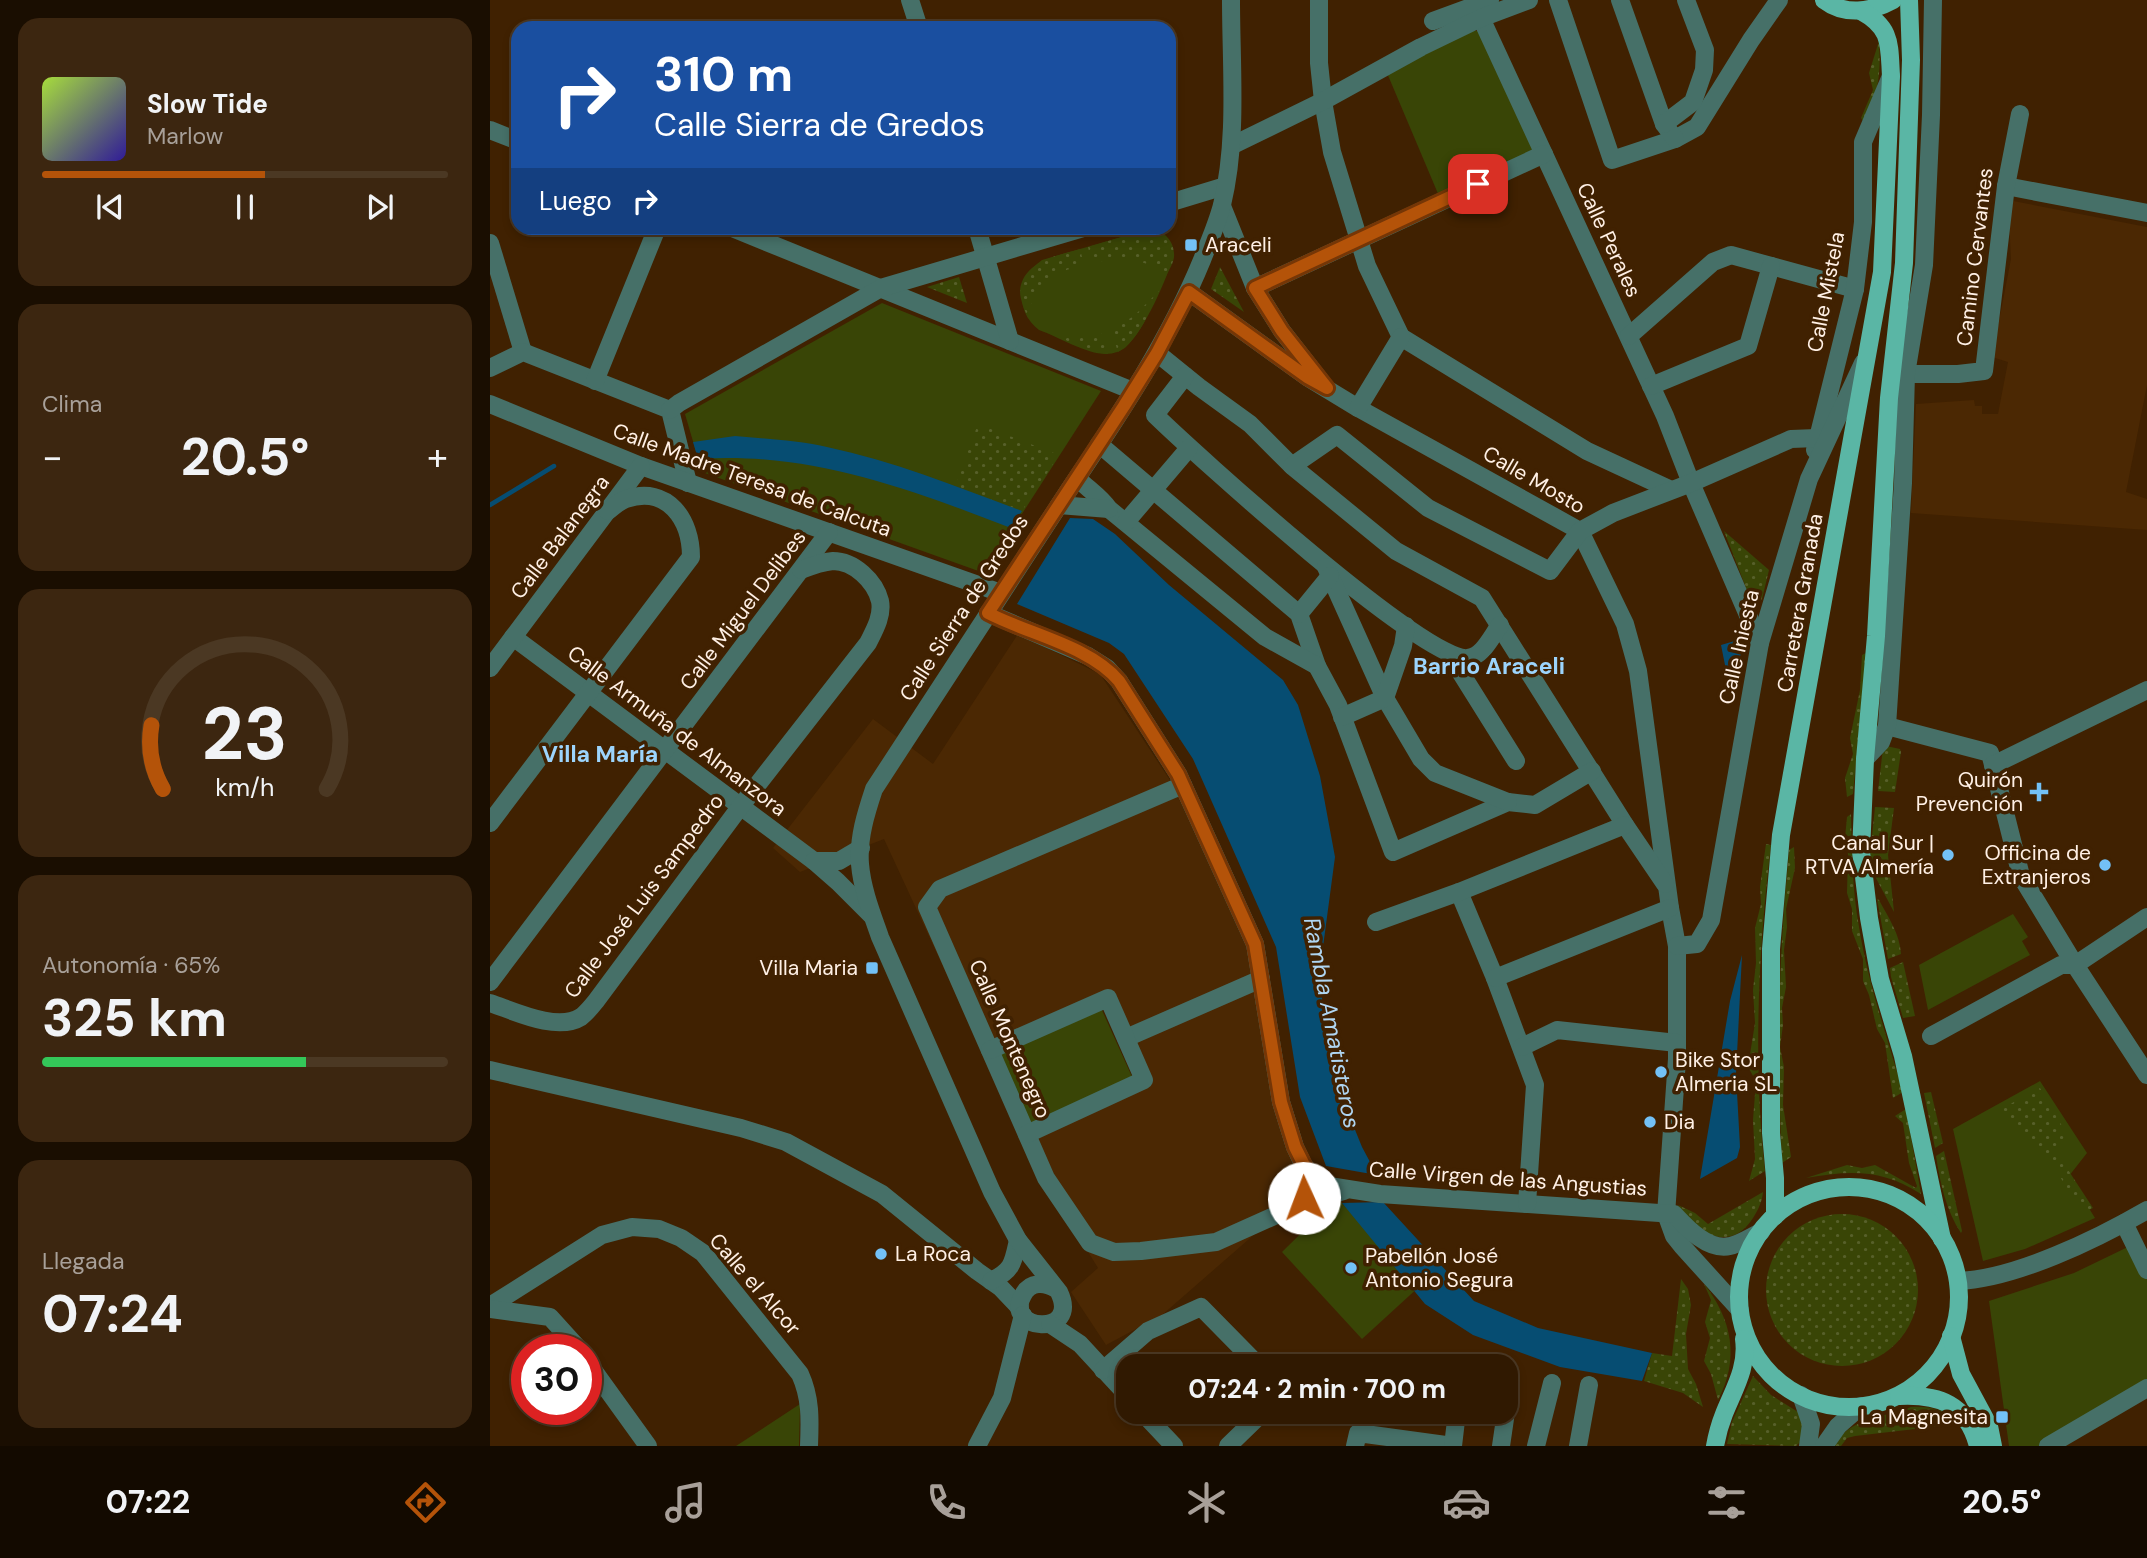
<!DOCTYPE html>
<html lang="es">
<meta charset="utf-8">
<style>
body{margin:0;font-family:"DM Sans",sans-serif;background:#3c2610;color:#f1f3f6;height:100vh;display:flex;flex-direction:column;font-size:26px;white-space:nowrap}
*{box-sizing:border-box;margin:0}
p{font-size:23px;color:#a8a099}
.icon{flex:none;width:38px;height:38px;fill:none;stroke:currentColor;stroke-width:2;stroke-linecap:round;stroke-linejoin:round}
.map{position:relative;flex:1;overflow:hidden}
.panel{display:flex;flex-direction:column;gap:18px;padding:18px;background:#1a0e01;width:490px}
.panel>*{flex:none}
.banner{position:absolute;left:21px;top:21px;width:665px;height:214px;border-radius:21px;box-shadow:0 4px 10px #0003,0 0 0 2px #4b3823;background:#1a4fa0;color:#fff;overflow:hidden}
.speed{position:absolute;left:21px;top:1334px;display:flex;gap:14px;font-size:35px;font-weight:700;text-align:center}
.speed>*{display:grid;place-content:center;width:91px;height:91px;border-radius:50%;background:#301901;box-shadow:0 4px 10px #0003,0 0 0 2px #4b3823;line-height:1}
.speed .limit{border:10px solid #d22;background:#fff;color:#111}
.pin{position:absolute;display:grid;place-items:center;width:60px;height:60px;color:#fff;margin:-30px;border-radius:14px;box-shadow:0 4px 10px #0006}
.me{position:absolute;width:77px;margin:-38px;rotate:358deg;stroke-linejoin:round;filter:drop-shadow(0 0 5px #0008)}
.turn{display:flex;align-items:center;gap:24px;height:147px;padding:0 28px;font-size:32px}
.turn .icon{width:91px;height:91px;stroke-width:2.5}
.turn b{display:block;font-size:49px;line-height:60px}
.then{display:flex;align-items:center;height:66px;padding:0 28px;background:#0003;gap:14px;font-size:26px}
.big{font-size:52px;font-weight:700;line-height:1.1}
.panel .tile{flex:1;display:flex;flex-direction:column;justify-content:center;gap:10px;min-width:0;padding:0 24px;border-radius:21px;background:#3c2610}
.panel .dial{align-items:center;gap:0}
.dial svg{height:182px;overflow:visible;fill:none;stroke:#4b3823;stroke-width:7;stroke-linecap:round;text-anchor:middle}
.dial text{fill:#f1f3f6;stroke:none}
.song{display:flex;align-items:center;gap:21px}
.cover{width:84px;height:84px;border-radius:10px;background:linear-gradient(135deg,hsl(80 70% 55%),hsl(250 70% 35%))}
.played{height:7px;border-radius:4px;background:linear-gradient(90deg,#b45309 55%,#4b3823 55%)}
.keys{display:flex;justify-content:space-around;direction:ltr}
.heat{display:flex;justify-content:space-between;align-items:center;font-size:38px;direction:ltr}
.charge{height:10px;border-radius:5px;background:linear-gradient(90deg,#34c759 65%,#4b3823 0)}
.trip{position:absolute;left:626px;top:1354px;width:402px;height:70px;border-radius:21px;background:#301901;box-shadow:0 4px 10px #0003,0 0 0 2px #4b3823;font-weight:700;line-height:70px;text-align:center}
.dock{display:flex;height:112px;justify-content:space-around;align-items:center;background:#130a00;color:#a8a099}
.dock .icon{width:49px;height:49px}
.dock .on{color:#b45309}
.dock b{font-size:32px;color:#f1f3f6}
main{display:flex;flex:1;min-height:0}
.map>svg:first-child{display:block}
.built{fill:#4b2803}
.green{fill:#394506}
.garden{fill:url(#garden-dots)}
.water{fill:#064d72}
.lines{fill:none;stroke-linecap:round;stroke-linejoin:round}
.stream{stroke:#064d72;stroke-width:4.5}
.minor{stroke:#467068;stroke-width:18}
.major{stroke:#5ab6a5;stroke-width:18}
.route-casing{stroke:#753606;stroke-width:18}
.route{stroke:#b45309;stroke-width:12}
.poi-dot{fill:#73c1f6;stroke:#402101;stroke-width:2.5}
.labels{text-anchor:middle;stroke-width:7;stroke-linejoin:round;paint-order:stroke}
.street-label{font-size:21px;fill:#fff0e5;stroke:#402101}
.poi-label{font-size:21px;fill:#fff0e5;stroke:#402101;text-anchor:start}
.neighbourhood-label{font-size:23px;font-weight:bold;fill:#9cd4fc;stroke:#402101}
.water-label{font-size:23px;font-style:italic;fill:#afd5f1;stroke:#402101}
</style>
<main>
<section class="panel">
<div class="tile">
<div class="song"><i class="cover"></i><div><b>Slow Tide</b><p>Marlow</p></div></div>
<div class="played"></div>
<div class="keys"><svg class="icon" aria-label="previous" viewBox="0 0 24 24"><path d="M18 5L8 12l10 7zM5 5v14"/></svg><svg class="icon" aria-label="pause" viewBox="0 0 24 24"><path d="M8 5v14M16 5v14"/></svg><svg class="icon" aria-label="next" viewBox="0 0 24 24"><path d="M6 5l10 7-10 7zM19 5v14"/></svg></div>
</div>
<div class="tile"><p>Clima</p>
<div class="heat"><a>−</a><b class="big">20.5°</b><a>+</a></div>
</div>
<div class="tile dial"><svg viewBox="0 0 100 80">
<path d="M14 69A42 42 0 1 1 86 69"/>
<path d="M14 69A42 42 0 0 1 9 41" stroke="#b45309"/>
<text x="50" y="56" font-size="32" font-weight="700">23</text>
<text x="50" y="72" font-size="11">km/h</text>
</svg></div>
<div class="tile"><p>Autonomía · 65%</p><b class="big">325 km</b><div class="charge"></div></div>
<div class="tile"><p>Llegada</p><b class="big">07:24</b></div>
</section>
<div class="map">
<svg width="1657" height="1446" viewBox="0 0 1657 1446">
<defs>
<pattern id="garden-dots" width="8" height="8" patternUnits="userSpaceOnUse" patternTransform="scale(1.75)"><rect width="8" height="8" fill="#394506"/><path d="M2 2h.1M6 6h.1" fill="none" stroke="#57602a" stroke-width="1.8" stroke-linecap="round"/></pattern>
</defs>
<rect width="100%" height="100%" fill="#402101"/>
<g class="built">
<polygon points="1518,200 1657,227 1657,385 1636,492 1657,499 1657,530 1421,513 1426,404 1484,400 1485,406 1492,406 1492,414 1508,414 1518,362 1502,357 1521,259"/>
<polygon points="528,634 610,674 693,800 761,953 786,1111 814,1191 672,1315 616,1345 581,1292 608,1268 528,1138 654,1077 621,993 493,1053 394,839 310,872 283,848 383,719 443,764"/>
</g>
<g class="green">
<polygon points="979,31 988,31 1047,150 949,196 897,73"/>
<path d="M659,229C675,229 680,240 684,254C678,277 654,331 636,347C631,351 624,354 616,354C596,354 569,337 549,330C525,311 526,278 552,260Z"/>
<polygon points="392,303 611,391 494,573 212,472 195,414"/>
<polygon points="1523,914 1538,937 1532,941 1540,955 1438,1010 1429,965"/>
<polygon points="611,1008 643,1079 541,1125 509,1053"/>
<polygon points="1550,1081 1597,1153 1579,1176 1605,1218 1535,1249 1493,1261 1463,1129"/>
<polygon points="847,1198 931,1285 872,1339 792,1252"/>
<polygon points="1642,1245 1657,1276 1657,1384 1552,1446 1519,1446 1499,1301 1584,1273"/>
<polygon points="310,1404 309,1446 246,1446"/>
</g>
<g class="garden">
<path d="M1389,41C1391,76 1389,91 1373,121L1371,118L1383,90L1379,73Z"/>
<path d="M659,229C672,229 684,240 684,254C685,261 679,270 676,276C653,256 630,257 602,263L598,247Z"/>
<path d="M590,249L594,265C557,275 545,279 538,318C535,310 530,300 530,291C533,261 567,256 590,249Z"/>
<polygon points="730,267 754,312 721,289"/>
<polygon points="469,277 477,303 437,287"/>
<path d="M669,291C659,312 649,340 628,352L621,330L644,316Z"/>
<polygon points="611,333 618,354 606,352 560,334 585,336"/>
<polygon points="488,424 569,455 532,511 465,486"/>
<polygon points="1234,531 1279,570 1272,599 1268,603 1263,602 1260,598"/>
<polygon points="1376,653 1363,794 1357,797 1355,778 1363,754 1360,738 1370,690 1372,655"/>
<polygon points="1396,746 1410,749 1411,752 1405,792 1388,791 1393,748"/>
<polygon points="1385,807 1404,808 1398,855 1404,912 1379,865"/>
<path d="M1361,814C1362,852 1362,889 1369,927C1378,983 1397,1037 1413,1092L1403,1098L1395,1043L1387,1029L1379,995L1373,981V959L1362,931V909L1357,893L1358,854L1355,838L1357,817Z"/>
<path d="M1276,844L1281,845C1268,951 1263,1065 1275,1171L1259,1181L1265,1159L1263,1120L1266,1081L1258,1067L1265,1023L1263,990L1266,963L1265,928L1271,904L1270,887Z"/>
<path d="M1304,847L1305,868L1296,909L1297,927L1294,950L1296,987L1292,1008L1293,1025L1290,1047L1294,1067L1293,1105L1301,1157L1292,1163C1287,1062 1288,963 1298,863L1299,850Z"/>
<path d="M1387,899L1389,900C1398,917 1410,934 1411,954L1398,959Z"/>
<polygon points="1413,962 1425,1016 1413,1018 1401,977 1400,968"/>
<polygon points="1550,1088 1580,1140 1565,1150 1603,1208 1593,1213 1560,1161 1509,1110"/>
<polygon points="1441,1092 1453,1143 1445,1148 1434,1093"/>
<path d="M1416,1109L1431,1194C1393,1169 1360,1170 1316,1178L1357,1165L1372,1168L1385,1165L1426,1188L1427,1186L1419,1163L1413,1123L1405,1116Z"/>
<path d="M1454,1151L1472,1231L1471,1233C1456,1211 1450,1182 1446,1156Z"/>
<path d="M1273,1192C1272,1202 1268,1210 1263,1218C1240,1254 1205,1233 1188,1205L1205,1213L1218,1224Z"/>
<circle cx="1352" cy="1290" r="76"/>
<polygon points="1191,1279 1198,1289 1201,1305 1196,1334 1198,1369 1206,1384 1213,1407 1193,1393 1154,1381 1162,1353 1182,1356"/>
<path d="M1214,1284C1242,1319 1250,1359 1228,1400L1221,1374L1214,1361L1220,1338L1215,1322L1221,1300Z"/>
<polygon points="1263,1376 1281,1395 1308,1412 1314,1429 1312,1440 1306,1446 1237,1444 1242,1422"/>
<path d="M1421,1407C1439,1406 1456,1409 1468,1424L1365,1436L1357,1438L1351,1446H1343C1359,1418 1393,1418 1421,1407Z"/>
</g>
<g class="water">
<path d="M245,436C275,439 307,440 337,447C404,461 467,487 532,511L521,528C420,489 319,451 208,459L203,442Z"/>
<polygon points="580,518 603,519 625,534 679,585 793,680 808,705 830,776 845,857 829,977 839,1048 857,1110 872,1147 887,1175 836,1166 810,1097 786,947 703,759 634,654 619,643 527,604"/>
<polygon points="1248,640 1253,642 1254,646 1249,659 1250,673 1247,676 1239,677 1237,675 1231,645"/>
<polygon points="1252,955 1246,1074 1250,1147 1247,1158 1210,1179 1240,1001"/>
<polygon points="893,1202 984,1301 1048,1328 1162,1353 1152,1381 1070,1367 983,1335 935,1304 852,1203"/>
</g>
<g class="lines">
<polyline class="stream" points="0,505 64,466"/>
<g class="minor">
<polyline points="420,0 429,28"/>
<polyline points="829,0 829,63 833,101 842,152 877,266 911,337"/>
<polyline points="1068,0 1122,160 1185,139 1207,127 1261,40 1289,0"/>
<polyline points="1130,0 1174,124 1185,139"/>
<polyline points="991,18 1175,416 1201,483 1270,643"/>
<polyline points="943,21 1000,0"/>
<polyline points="1174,124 1203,102 1214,70 1215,50 1196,0"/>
<polyline points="0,130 28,141"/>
<polyline points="741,146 833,101 931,47 991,18 1039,0"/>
<polyline points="1516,186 1657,213"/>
<polyline points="679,203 735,186"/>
<polyline points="732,206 765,288 792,331 830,380"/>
<polyline points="242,228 643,391"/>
<polyline points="487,228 520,341"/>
<polyline points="0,243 33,352"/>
<polyline points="765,288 1054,154"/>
<polyline points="699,292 817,377 868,408 1090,531 1135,624 1148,671 1180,908 1187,946 1187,1059 1176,1214 1184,1236 1192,1246 1250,1310"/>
<polyline points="1139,336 1223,262 1241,255 1365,289"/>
<polyline points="911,337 1097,451 1181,490"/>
<polyline points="667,353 709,387 760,424 802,466 906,551 992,598 1135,825 1175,884"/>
<polyline points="0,368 33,352 180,410 198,483"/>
<polyline points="1416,374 1468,374 1494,371 1516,186 1530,114"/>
<path d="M695,376L665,415C704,453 937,664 978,658C993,656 1001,637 1010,625"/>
<polyline points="105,381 167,228"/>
<polyline points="1161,386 1258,346 1281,266"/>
<polyline points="0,404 151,466 511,593"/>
<polyline points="868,408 911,337"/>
<polyline points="180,410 189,403 391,288 593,228"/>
<polyline points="609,444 809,614 827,666"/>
<polyline points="1325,450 1365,289 1373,222 1373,142 1401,76"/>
<polyline points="802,466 847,435 938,508 1060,571 1090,531 1123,513 1201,483 1301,439 1327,438"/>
<path d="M587,478C598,489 611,497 619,509L775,637L827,666L848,705L903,852L1018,802L1045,805L1102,771"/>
<polyline points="569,505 619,509"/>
<polyline points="636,522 699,448"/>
<polyline points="836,567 895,698 931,759 945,773 1018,802"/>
<path d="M498,613L598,656L617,668L629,681L688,774L765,944L791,1102L805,1147L813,1164L821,1175L839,1186L890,1194L1184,1214C1197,1228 1218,1251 1240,1246C1250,1244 1262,1236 1271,1232"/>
<polyline points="809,614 840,576"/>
<polyline points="23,637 324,861"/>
<polyline points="959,654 1026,761"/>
<polyline points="0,668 151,466"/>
<polyline points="852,717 895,698 913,646 916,626"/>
<polyline points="1397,726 1500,753 1531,876 1585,965 1657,1075"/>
<polyline points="1375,759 1391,742 1397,726 1413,483 1416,374 1434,265 1441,115 1443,0"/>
<polyline points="1503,765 1657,690"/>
<polyline points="693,785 450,889 437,907 556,1178 600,1243 624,1252 651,1251 726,1242 811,1204 854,1191"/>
<path d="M0,823L201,557C201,520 178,485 136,499C130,501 123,507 118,511"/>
<polyline points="371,848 349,861 324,861 348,882 381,915"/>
<polyline points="969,892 1005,978 1045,1085 1037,1204"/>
<polyline points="886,922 969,892 1135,825"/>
<polyline points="1187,946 1207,944 1221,920 1270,643 1319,479 1373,363"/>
<polyline points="1005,978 1180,908"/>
<polyline points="0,982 339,532"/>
<path d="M0,1003C24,1011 67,1032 91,1017C96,1013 102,1006 106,1001L250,807L378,643C384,631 393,616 390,601C385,581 364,561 343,561C332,562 321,566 311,570"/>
<polyline points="1441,1036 1571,965 1585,965 1657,917"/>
<polyline points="636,1038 771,979"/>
<polyline points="1032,1047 1067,1030 1187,1043"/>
<polyline points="500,1050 618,998 654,1080 537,1134"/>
<polyline points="0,1070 251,1128 296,1142 392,1194 487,1271 511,1288 530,1308"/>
<polyline points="1634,1223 1657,1270"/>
<path d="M501,1281C523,1270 523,1263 528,1240"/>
<path d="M1468,1281C1525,1279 1607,1239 1657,1210"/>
<path d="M566,1289C555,1282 540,1281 533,1295C512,1331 591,1338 569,1292L528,1240L502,1192L390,937C382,914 372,889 370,864C368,838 376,813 384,789C448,690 512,591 577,493C627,418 678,343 712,260C719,242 727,224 732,205C748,139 741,68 741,0"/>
<path d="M0,1306L112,1235L142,1227L169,1229L191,1238L213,1253L310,1374C321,1398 320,1420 319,1446"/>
<polyline points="0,1309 60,1317 89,1349"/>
<polyline points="560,1324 590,1344 639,1397"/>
<polyline points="96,1360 158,1446"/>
<polyline points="613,1370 658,1331 711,1307 770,1367"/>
<polyline points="1311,1395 1321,1424 1318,1446"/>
<polyline points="1017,1408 1021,1378"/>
<polyline points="652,1412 684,1446"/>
<polyline points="487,1446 512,1398 533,1315"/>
<polyline points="738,1446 773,1412"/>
<polyline points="865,1446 868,1433 963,1446"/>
<polyline points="963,1446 967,1412"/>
<polyline points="1011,1446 1016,1412"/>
<polyline points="1046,1446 1062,1383"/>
<polyline points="1088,1446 1099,1385"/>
<polyline points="1334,1446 1348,1426 1371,1406"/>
<polyline points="1558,1446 1657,1388"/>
</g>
<g class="major">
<path d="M1334,0C1355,16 1381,12 1403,0"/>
<polyline points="1419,0 1421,60 1414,263 1399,398 1386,636 1375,759 1371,852 1379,918 1390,979 1413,1056 1452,1239"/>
<circle cx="1359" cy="1297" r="110"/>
<path d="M1285,1216V1178L1281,1133V949L1291,835L1392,272L1401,76C1399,44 1402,28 1371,11"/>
<polyline points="1461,1336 1471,1374 1499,1426 1503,1446"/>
<path d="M1409,1396C1449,1394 1477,1404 1488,1446"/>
<path d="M1225,1446C1227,1435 1230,1424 1234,1414C1244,1389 1258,1367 1254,1339"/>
</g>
</g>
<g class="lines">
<defs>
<path id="route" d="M814,1198L817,1183L815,1167L805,1147L791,1102L765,944L688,774L629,681C600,646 538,634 498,613L634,406L667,353L699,292L817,377L837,388L792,331L765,288L988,184"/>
</defs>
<use href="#route" class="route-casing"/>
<use href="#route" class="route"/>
</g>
<g class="poi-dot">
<rect x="694" y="238" width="14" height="14" rx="3.5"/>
<path d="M1545.5 781.5h7v7h7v7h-7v7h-7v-7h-7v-7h7z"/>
<circle cx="1458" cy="855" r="7"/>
<circle cx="1615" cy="865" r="7"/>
<rect x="375" y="961" width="14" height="14" rx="3.5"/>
<circle cx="1171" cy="1072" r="7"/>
<circle cx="1160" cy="1122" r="7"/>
<circle cx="391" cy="1254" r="7"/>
<circle cx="861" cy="1268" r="7"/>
<rect x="1505" y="1410" width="14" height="14" rx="3.5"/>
</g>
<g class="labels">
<g class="street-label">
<text transform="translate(1119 240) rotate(65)" y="7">Calle Perales</text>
<text transform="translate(1485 257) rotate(-83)" y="7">Camino Cervantes</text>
<text transform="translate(1336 292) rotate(-79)" y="7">Calle Mistela</text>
<text transform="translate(262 480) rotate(20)" y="7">Calle Madre Teresa de Calcuta</text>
<text transform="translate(1044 480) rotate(30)" y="7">Calle Mosto</text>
<text transform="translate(70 537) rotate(-53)" y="7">Calle Balanegra</text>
<text transform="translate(1310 603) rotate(-80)" y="7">Carretera Granada</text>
<text transform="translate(474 608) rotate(-57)" y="7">Calle Sierra de Gredos</text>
<text transform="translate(253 610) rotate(-53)" y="7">Calle Miguel Delibes</text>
<text transform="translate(1249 647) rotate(-77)" y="7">Calle Iniesta</text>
<text transform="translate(187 731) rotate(37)" y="7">Calle Armuña de Almanzora</text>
<text transform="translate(154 896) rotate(-53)" y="7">Calle José Luis Sampedro</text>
<text transform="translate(520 1039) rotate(66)" y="7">Calle Montenegro</text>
<text transform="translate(1018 1179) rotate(4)" y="7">Calle Virgen de las Angustias</text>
<text transform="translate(265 1284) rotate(49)" y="7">Calle el Alcor</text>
</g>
<g class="poi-label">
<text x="715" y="252">Araceli</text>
<text x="1533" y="787" text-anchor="end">Quirón<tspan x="1533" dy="24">Prevención</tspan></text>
<text x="1444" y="850" text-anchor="end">Canal Sur |<tspan x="1444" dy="24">RTVA Almería</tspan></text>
<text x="1601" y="860" text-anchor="end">Officina de<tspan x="1601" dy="24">Extranjeros</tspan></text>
<text x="368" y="975" text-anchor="end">Villa Maria</text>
<text x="1185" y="1067">Bike Stor<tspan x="1185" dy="24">Almeria SL</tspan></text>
<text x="1174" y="1129">Dia</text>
<text x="405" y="1261">La Roca</text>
<text x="875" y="1263">Pabellón José<tspan x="875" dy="24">Antonio Segura</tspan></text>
<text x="1498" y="1424" text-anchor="end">La Magnesita</text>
</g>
<g class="neighbourhood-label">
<text x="999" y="674">Barrio Araceli</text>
<text x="110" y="762">Villa María</text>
</g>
<g class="water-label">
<text transform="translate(842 1023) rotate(79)" y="8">Rambla Amatisteros</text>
</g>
</g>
</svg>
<div class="speed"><div class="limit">30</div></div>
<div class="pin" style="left:988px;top:184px;background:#d93025"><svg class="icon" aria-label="arrive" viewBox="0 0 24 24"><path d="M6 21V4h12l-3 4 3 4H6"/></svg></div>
<svg class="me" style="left:814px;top:1198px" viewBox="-20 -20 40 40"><circle r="19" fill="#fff"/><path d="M0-13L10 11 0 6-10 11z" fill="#b45309"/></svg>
<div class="trip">07:24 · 2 min · 700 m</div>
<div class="banner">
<div class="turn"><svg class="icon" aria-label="right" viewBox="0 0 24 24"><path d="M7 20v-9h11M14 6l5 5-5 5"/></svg><div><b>310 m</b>Calle Sierra de Gredos</div></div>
<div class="then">Luego<svg class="icon" aria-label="right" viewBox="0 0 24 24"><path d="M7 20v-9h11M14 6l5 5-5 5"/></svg></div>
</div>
</div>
</main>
<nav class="dock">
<b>07:22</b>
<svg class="icon on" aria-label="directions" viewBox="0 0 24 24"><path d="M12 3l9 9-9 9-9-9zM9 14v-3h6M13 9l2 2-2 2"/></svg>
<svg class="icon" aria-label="music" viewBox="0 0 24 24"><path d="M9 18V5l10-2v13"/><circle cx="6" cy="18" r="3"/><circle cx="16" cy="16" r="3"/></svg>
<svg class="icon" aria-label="phone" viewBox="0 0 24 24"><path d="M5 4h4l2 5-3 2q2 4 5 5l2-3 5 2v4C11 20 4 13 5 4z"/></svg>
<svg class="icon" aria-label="climate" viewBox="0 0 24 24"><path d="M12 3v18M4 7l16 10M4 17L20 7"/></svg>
<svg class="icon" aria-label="car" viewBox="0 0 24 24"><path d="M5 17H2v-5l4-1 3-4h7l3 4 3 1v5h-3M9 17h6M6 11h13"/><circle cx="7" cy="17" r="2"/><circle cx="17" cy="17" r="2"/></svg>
<svg class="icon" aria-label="filters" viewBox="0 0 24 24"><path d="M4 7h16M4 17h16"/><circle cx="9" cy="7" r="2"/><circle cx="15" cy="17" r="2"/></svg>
<b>20.5°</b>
</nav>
